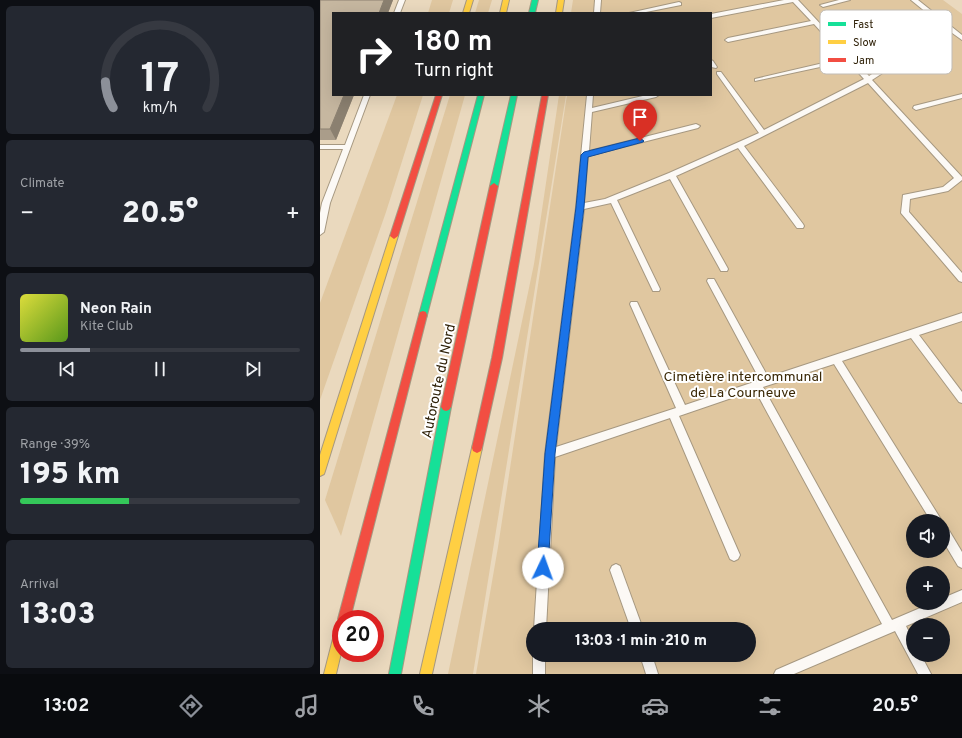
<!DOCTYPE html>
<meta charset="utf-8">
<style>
body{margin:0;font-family:Overpass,sans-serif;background:#242831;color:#f1f3f6;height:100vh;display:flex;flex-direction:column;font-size:15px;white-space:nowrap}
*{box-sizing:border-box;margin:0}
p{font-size:13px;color:#9ea1a6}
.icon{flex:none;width:22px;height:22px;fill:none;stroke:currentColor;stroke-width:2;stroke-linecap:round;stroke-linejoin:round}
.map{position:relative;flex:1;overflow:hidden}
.sheet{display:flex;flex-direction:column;gap:6px;padding:6px;background:#0d0f14;width:320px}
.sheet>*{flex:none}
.guide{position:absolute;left:12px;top:12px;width:380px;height:84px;border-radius:0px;box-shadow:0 4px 16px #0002;background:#202124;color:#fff;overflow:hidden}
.buttons{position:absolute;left:586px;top:514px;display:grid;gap:8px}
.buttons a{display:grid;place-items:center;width:44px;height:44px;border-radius:50%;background:#171b24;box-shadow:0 4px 16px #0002;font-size:20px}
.speed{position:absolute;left:12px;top:610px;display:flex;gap:8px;font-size:20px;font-weight:700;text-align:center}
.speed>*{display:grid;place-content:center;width:52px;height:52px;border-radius:50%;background:#171b24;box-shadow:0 4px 16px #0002;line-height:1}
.speed .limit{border:6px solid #d22;background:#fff;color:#111}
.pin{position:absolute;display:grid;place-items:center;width:34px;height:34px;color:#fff;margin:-41px -17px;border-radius:50% 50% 50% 0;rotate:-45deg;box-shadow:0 0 4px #0007}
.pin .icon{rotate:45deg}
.me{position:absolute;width:44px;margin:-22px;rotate:3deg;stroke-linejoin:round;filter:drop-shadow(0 0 3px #0008)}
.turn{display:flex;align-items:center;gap:14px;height:84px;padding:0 16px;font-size:18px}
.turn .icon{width:52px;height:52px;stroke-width:2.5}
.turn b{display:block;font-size:28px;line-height:34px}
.big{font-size:30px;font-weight:800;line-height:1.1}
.sheet .widget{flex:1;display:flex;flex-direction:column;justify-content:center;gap:6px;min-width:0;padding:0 14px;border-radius:6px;background:#242831}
.sheet .dial{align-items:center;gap:0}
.dial svg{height:104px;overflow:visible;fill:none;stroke:#363941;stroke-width:7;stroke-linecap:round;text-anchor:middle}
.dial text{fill:#f1f3f6;stroke:none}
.song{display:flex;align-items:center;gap:12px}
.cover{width:48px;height:48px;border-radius:6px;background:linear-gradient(135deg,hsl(60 70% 55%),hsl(90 70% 35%))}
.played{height:4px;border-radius:2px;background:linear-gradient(90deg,#8c9099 25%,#363941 25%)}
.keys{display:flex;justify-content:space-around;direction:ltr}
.heat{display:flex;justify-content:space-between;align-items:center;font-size:22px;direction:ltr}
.charge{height:6px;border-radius:3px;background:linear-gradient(90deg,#34c759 39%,#363941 0)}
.trip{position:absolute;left:206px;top:622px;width:230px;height:40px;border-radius:20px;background:#171b24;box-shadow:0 4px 16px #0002;font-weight:800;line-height:40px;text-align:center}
.menu{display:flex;height:64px;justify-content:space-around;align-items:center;background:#090b0e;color:#9ea1a6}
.menu .icon{width:28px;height:28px}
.menu .current{color:#8c9099}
.menu b{font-size:18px;color:#f1f3f6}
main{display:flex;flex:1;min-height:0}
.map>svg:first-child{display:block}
.green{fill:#e0c7a0;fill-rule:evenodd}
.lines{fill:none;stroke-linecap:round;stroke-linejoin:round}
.lane-casing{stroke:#a69881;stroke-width:2}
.fast-casing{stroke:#a69881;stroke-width:2}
.slow-casing{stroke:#a69881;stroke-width:2}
.jam-casing{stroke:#a69881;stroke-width:2}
.lane{fill:#fcf9f5;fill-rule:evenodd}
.fast{fill:#16e098;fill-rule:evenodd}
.slow{fill:#ffcf43;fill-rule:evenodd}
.jam{fill:#f24e42;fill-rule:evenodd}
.wall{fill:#aa9d8a}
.shaded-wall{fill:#8b8070}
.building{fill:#c6b7a0;stroke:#8b8070}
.route{fill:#1a73e8;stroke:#114b97}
.labels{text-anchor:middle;stroke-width:4;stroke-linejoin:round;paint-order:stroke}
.park-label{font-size:14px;fill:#3a2806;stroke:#fff}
.street-label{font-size:14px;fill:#2f2108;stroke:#fff}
.key{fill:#fff;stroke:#c1bcb5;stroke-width:1}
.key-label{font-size:11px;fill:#2f2108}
</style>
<main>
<section class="sheet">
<div class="widget dial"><svg viewBox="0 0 100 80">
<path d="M14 69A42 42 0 1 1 86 69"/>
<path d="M14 69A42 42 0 0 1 8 49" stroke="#8c9099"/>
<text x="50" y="56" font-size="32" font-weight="700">17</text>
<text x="50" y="72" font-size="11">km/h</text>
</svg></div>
<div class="widget"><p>Climate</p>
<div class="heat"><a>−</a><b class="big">20.5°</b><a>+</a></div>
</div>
<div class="widget">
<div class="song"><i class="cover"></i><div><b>Neon Rain</b><p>Kite Club</p></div></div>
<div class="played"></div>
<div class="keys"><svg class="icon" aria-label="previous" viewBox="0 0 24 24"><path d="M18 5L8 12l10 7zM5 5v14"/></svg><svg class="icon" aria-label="pause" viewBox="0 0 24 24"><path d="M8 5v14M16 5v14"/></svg><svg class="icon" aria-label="next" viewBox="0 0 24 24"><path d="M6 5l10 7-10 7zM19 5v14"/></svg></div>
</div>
<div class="widget"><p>Range · 39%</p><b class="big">195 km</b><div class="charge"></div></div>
<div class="widget"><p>Arrival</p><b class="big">13:03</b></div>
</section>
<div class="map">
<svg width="642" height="674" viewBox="0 0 642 674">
<rect width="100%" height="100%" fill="#ead9be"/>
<g class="green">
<polygon points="112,0 133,0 129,13 108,13"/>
<polygon points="159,0 172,0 168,13 155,13"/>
<path d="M253,0H623L642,14V674H156L178,547L247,95H391V13H251ZM593,521H623V551H593ZM593,573H623V603H593ZM593,625H623V655H593ZM213,629H429V655H213Z"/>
<polygon points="77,95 103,95 66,212 0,400 0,303"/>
<polygon points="130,95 145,95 21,536 5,500"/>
<polygon points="239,95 246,95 153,674 128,674 214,264"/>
</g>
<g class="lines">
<defs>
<g id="lane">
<polygon points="79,0 85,0 80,13 74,13"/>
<polygon points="275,0 281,0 280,13 274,13"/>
<polygon points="464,0 478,0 549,76 624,27 611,16 531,35 528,33 607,13 591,0 598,0 642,35 642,40 628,30 552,80 642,177 642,180 628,191 590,199 589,212 642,273 642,282 639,281 581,213 583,195 623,187 634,178 548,83 424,146 483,224 484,226 483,228 477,228 418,148 356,176 407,267 408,269 407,271 401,271 350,179 297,200 340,289 339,291 333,291 291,203 264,209 236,447 356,408 310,304 311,302 317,302 318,304 365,405 440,380 387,281 388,279 394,279 448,377 642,313 642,321 599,335 642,392 642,403 639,402 591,338 522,361 622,521 611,521 514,364 443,387 572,620 612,603 623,603 623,598 642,590 642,602 586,626 593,640 593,655 601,655 611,674 598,674 575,631 474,674 454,674 456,670 562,624 435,390 359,416 420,555 418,559 414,561 410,559 350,418 235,457 226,629 214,629 225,454 256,207 267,95 273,95 272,108 327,95 339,95 336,97 272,112 269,151 376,124 380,126 378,128 268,156 264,203 285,199 349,173 439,133 397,74 397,72 401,72 444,130 544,79 528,61 435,81 435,79 525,58 494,24 408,42 405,40 408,38 491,21 473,2 391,18 391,14"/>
<polygon points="519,0 530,0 503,7 500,5"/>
<polygon points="359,2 361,3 361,5 321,13 309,13"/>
<polygon points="391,60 393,61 397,67 396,68 391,67"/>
<polygon points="642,94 642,98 596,110 593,108 594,106"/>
<polygon points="44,95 50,95 10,203 4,232 0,235 0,213 2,203 23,149 0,149 0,145 25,145"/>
<polygon points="623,526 627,527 642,552 642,568 638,566 623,541"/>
<polygon points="296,564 300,566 323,629 311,629 290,570 292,566"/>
<rect x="213" y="655" width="12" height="19"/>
<polygon points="320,655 332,655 338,674 326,674"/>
</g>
<g id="fast">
<polygon points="212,0 218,0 215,13 209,13"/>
<polygon points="158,95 164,95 107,315 106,318 100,318 99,315"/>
<polygon points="191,95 197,95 178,186 174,189 170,186"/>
<polygon points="126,403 129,404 131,407 81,674 69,674 121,407 123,404"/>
</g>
<g id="slow">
<polygon points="147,0 153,0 149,13 143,13"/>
<polygon points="183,0 189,0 186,13 180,13"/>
<polygon points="238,0 244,0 242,13 236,13"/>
<polygon points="74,233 78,236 5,471 4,474 0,476 0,455 70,236"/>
<polygon points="157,443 161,445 162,448 112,674 100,674 152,448 153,445"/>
<polygon points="21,625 21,653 16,674 4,674 15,631 17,627"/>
</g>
<g id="jam">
<polygon points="116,95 122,95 78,236 74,239 70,236"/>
<polygon points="222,95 228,95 182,358 162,448 161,451 157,453 153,451 152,448 172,358"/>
<polygon points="174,183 178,186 131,407 129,410 126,411 123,410 121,407 170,186"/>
<polygon points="103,311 106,312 107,315 30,619 21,619 21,624 18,619 99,315 100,312"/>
</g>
</defs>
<use href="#lane" class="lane-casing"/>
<use href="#fast" class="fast-casing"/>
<use href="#slow" class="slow-casing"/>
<use href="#jam" class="jam-casing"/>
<use href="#lane" class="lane"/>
<use href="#fast" class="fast"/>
<use href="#slow" class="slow"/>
<use href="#jam" class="jam"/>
</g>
<polygon class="wall" points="0,0 73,0 68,13 13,95 34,95 16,140 0,140"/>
<g class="shaded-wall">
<polygon points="64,0 73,0 68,13 59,13"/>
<polygon points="24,95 34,95 16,140 10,129"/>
</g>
<polygon class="building" points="0,0 64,0 59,13 13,13 13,95 24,95 10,129 0,129"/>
<polygon class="route" points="320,138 324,141 323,142 268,157 264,207 235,454 228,568 227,572 223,574 219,572 217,568 225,454 256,207 261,155 264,152"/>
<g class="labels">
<g class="park-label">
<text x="423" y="381">Cimetière intercommunal<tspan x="423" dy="16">de La Courneuve</tspan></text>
</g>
<g class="street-label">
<text transform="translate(118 381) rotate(-78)" y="5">Autoroute du Nord</text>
</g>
</g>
<rect x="500" y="10" width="132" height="64" rx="6" class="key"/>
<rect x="508" y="22" width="18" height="4" fill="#16e098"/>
<rect x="508" y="40" width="18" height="4" fill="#ffcf43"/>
<rect x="508" y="58" width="18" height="4" fill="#f24e42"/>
<g class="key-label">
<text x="533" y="28">Fast</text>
<text x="533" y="46">Slow</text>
<text x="533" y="64">Jam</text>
</g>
</svg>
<div class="buttons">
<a><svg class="icon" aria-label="sound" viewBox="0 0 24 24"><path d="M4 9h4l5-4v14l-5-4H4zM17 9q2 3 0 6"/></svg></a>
<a>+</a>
<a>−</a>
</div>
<div class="speed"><div class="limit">20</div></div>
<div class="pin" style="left:320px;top:141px;background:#d93025"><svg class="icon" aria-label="arrive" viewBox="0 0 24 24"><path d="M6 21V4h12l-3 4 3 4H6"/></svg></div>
<svg class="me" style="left:223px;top:568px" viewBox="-20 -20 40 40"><circle r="19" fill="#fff"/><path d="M0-13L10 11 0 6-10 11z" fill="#1a73e8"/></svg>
<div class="trip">13:03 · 1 min · 210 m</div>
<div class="guide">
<div class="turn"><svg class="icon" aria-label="right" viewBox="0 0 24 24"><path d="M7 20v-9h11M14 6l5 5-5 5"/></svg><div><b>180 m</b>Turn right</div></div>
</div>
</div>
</main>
<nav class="menu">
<b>13:02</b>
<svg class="icon current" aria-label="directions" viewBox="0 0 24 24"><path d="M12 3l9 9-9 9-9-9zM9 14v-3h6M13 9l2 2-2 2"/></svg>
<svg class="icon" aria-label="music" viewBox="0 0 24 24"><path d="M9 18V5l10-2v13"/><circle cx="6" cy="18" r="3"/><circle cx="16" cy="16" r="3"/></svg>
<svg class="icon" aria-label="phone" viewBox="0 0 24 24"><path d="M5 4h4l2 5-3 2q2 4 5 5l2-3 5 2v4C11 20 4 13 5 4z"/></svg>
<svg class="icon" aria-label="climate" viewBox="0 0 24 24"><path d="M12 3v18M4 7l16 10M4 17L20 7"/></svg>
<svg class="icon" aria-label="car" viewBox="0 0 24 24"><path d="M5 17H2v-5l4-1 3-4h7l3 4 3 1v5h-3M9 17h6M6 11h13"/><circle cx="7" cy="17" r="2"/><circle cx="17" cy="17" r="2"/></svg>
<svg class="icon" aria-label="filters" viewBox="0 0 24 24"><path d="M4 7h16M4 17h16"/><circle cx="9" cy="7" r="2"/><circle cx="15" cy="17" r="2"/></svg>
<b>20.5°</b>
</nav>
